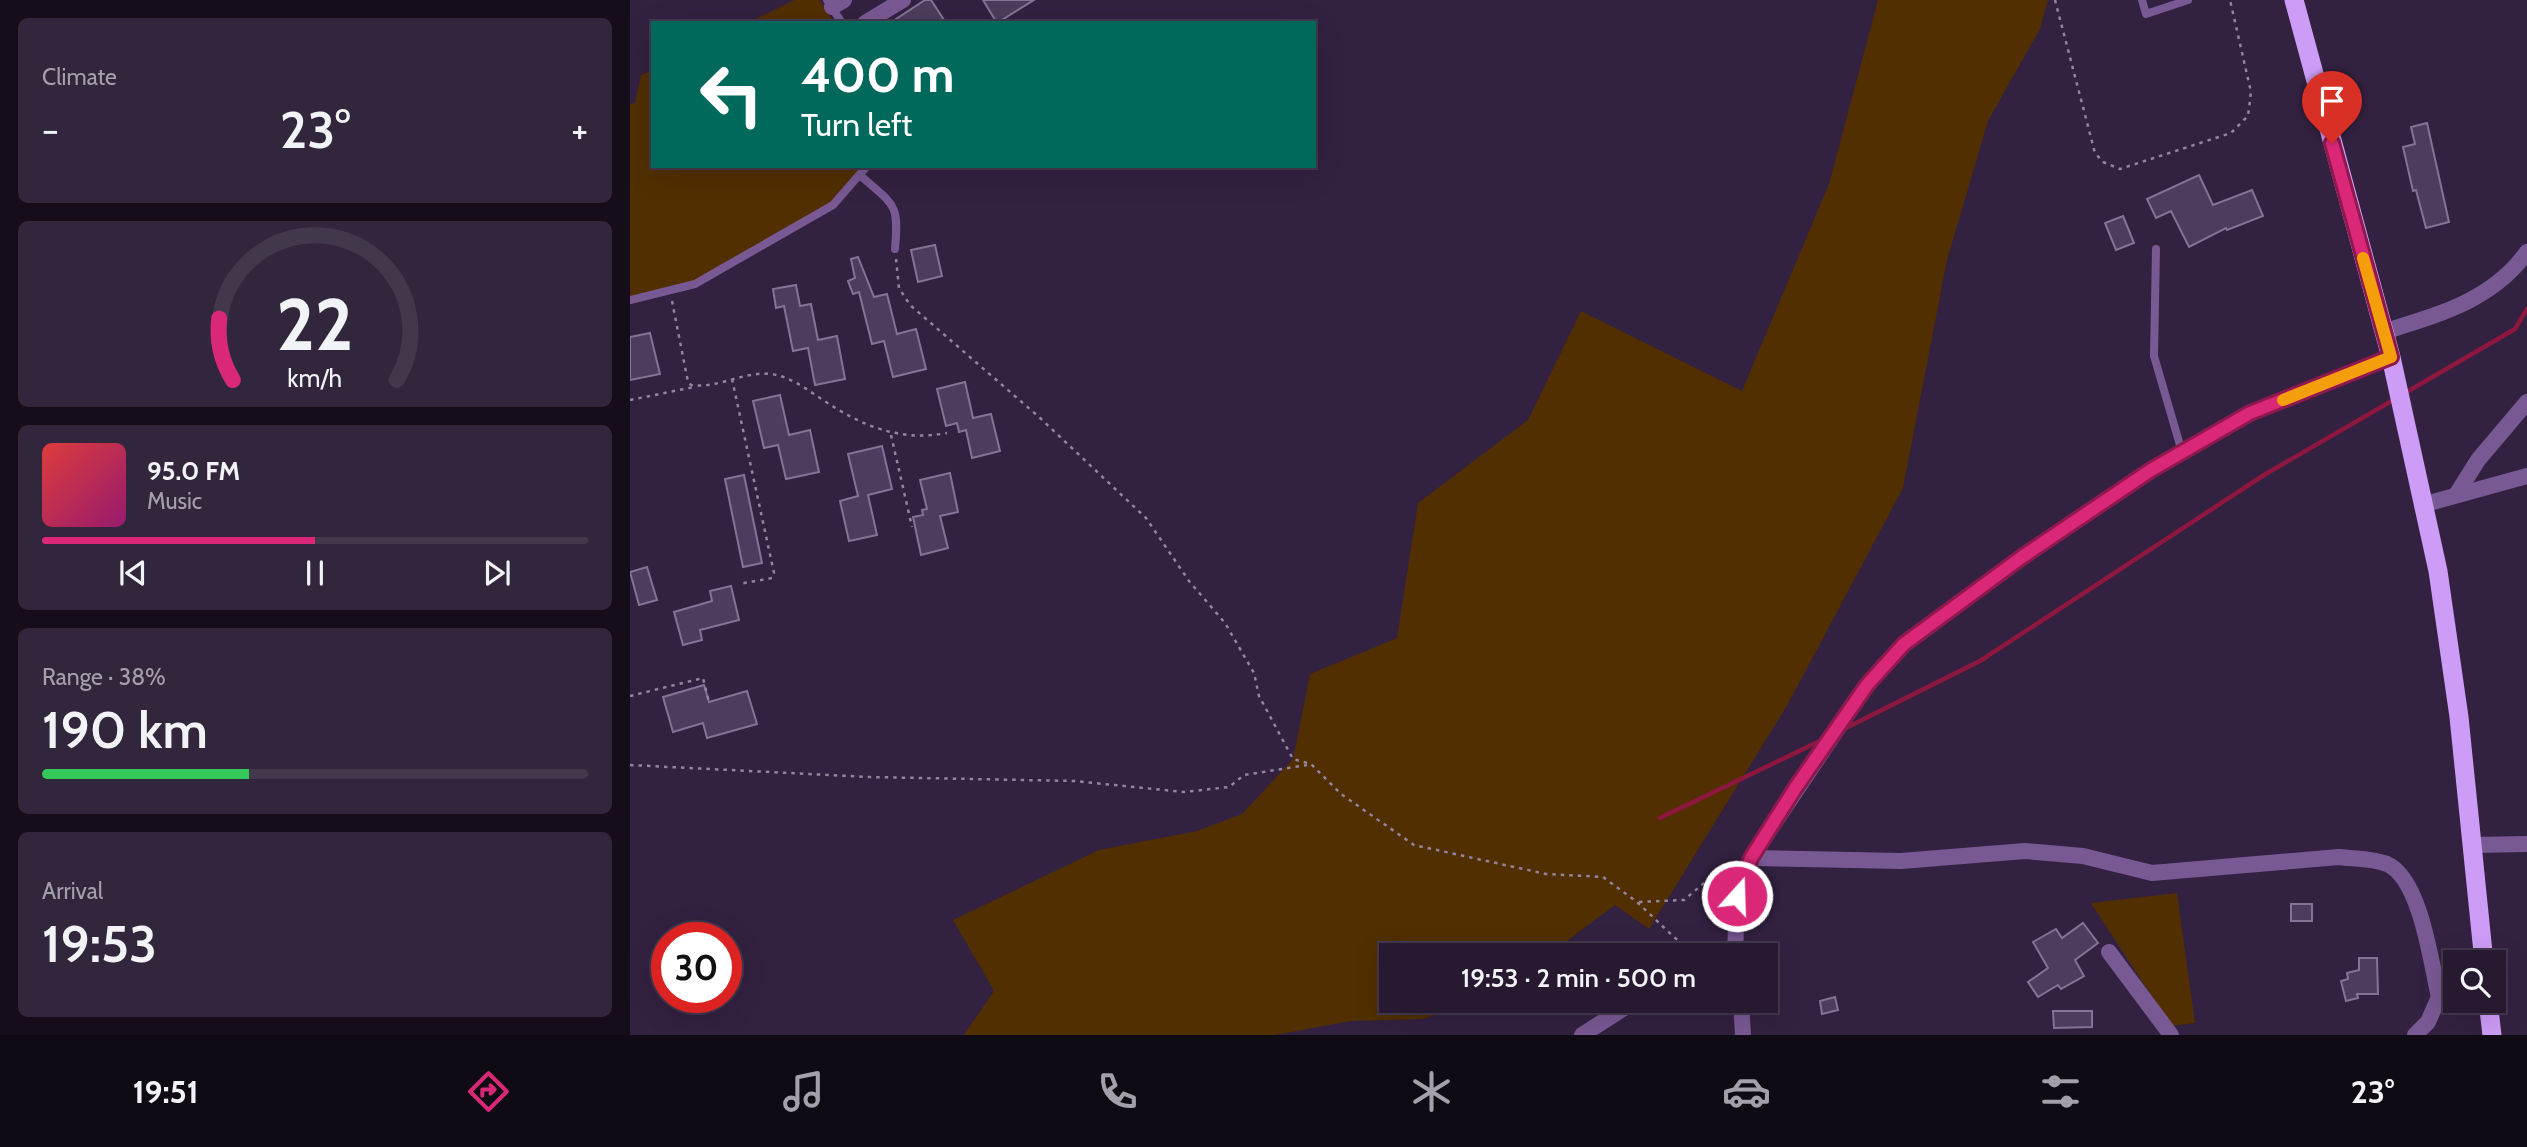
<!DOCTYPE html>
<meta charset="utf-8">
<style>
body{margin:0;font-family:Cabin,sans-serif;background:#32263c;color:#f1f3f6;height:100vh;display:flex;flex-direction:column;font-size:26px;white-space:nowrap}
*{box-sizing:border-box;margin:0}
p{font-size:23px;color:#a4a0ab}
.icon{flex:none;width:38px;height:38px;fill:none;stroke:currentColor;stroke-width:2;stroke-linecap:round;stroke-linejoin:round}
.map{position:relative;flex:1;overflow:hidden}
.panel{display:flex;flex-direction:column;gap:18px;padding:18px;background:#150e1a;width:630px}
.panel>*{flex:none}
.top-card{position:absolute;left:21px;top:21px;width:665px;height:147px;border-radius:0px;box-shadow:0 7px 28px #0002,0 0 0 2px #42384c;background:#00695c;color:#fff;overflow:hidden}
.fabs{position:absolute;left:1813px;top:950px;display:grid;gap:14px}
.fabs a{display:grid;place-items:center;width:63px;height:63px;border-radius:0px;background:#261930;box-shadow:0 7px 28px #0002,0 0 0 2px #42384c;font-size:35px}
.speed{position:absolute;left:21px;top:922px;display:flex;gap:14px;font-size:35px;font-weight:700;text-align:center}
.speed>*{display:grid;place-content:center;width:91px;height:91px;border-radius:50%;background:#261930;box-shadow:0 7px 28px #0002,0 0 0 2px #42384c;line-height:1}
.speed .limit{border:10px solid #d22;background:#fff;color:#111}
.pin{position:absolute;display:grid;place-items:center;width:60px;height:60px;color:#fff;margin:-72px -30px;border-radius:50% 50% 50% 0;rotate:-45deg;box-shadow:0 0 7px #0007}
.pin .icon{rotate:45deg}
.me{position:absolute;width:77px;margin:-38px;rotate:20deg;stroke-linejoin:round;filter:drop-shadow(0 0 5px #0008)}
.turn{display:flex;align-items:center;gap:24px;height:147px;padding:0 35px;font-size:32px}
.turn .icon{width:91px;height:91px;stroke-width:2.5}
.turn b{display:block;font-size:49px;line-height:60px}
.big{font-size:52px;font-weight:600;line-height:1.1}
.panel .widget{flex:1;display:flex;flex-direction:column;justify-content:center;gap:10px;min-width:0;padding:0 24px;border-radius:10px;background:#32263c}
.panel .dial{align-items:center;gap:0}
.dial svg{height:182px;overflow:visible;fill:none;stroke:#42384c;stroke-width:7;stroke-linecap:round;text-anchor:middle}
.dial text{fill:#f1f3f6;stroke:none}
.song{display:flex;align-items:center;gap:21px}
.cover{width:84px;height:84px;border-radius:10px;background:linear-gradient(135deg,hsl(0 70% 55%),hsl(320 70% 35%))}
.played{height:7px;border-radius:4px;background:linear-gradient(90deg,#db2777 50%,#42384c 50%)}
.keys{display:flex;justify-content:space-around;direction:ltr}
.heat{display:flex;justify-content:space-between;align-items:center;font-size:38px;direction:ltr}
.charge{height:10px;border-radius:5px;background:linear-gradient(90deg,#34c759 38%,#42384c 0)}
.trip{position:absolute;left:749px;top:943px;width:399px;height:70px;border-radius:0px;background:#261930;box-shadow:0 7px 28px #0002,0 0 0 2px #42384c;font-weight:600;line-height:70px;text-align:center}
.tabs{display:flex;height:112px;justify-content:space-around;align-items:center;background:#0f0a13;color:#a4a0ab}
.tabs .icon{width:49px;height:49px}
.tabs .active{color:#db2777}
.tabs b{font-size:32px;color:#f1f3f6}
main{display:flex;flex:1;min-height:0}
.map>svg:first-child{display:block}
.green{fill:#512f00}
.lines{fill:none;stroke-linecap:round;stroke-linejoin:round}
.stream{stroke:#8d173e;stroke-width:4.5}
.building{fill:#4d3c5d;stroke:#867297;stroke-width:2}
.path{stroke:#92859e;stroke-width:2.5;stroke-dasharray:3.5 5;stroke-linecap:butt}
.service{stroke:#795994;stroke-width:8}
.minor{stroke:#795994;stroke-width:16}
.trunk{stroke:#cd9cf6;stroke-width:19}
.route-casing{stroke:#8e194d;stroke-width:18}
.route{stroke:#db2777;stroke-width:12}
.slow{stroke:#f59e0b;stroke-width:12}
</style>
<main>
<section class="panel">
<div class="widget"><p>Climate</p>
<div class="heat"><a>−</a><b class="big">23°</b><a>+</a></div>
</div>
<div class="widget dial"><svg viewBox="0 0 100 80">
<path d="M14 69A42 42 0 1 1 86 69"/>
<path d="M14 69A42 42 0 0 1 8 42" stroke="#db2777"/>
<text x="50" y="56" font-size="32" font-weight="700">22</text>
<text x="50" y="72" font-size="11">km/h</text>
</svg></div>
<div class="widget">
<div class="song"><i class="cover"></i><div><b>95.0 FM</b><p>Music</p></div></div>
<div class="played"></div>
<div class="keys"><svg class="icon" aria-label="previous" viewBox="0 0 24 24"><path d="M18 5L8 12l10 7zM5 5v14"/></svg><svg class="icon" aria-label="pause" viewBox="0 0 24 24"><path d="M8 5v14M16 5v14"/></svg><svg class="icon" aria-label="next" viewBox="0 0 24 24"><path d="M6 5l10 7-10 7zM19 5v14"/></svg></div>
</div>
<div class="widget"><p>Range · 38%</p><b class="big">190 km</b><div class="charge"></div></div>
<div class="widget"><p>Arrival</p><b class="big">19:53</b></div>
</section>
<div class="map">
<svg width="1897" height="1035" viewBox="0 0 1897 1035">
<rect width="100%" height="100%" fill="#322140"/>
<g class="green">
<polygon points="164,0 190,0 204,23 118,23"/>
<polygon points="1248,0 1418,0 1410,29 1358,121 1317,260 1273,488 1158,704 1019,929 985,905 918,955 761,956 761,1001 844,1001 793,1019 721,1021 645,1035 334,1035 364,991 323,920 469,850 567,831 612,814 663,759 680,674 767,638 788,503 898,420 951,311 1112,391 1199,184"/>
<polygon points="23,70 23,166 231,166 205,205 60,286 0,300 0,104 5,103 11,75"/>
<polygon points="1547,893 1565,1023 1541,1026 1461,903"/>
</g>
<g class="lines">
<g class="stream">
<polyline points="1775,393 1885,329 1897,309"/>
<polyline points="1214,729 1350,661 1634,475 1765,399"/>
<polyline points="1030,818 1194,739"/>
</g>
</g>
<g class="building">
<polygon points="295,0 301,0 316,23 260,23"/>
<polygon points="353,0 404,0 367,23"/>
<polygon points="1797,123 1819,222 1796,228 1786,190 1783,191 1773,147 1785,144 1781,127"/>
<polygon points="1569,175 1583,205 1622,190 1633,216 1597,230 1596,228 1559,247 1541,211 1526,218 1517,199"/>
<polygon points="1493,216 1504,243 1486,250 1475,223"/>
<polygon points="305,245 312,276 288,282 281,250"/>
<polygon points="228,257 244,297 257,294 267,334 286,329 296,369 263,377 254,341 242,344 229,292 223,294 218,281 225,278 221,259"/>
<polygon points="166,285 170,306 181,304 188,340 207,336 215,379 185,385 178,348 163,351 154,306 146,308 143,289"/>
<polygon points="20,333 30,374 0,380 0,337"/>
<polygon points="335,382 343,418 361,414 370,451 342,458 336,430 329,432 327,423 316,426 307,389"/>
<polygon points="150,395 159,435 180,430 189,472 156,479 148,445 134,448 123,401"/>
<polygon points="252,446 262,489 238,495 247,535 219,541 210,501 228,496 218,454"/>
<polygon points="320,473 328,512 310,516 318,548 291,555 283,517 293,515 292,510 297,509 290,480"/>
<polygon points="114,475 132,563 113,567 95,479"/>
<polygon points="17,567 27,600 9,605 0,572"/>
<polygon points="101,586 109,620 70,630 72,640 53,645 44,612 82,601 80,591"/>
<polygon points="74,685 79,702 117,691 127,724 77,738 73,723 43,732 33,697"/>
<rect x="1661" y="904" width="21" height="17"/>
<polygon points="1453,923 1468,943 1445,960 1454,976 1431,989 1428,985 1408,997 1398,982 1418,968 1403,942 1426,929 1432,938"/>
<polygon points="1729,958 1747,958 1748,994 1727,994 1728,998 1716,1001 1711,981 1718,979 1717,973 1729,970"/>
<polygon points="1205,997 1208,1010 1192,1014 1190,1001"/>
<polygon points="1423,1011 1462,1011 1462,1027 1424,1028"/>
</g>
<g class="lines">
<g class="path">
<polyline points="1425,0 1465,153 1473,162 1490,169 1601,133 1618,116 1621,92 1600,0"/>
<polyline points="266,259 269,288 280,305 409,417 516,518 559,581 595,623 624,673 629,696 663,759 681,764 711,794 784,845 916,874 973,877 1007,902 1045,938 1076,956"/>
<path d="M42,301L58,382L61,385C87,389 114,371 140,374C160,376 176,389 193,400C232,426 270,442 317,433"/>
<polyline points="102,379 144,573 142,578 109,584"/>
<polyline points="0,400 64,387"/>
<polyline points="261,435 282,527"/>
<polyline points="0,696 73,678 79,702"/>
<polyline points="0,765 239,777 444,781 554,792 599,787 614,775 677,765"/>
<polyline points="1009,902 1054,900 1093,867 1102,864"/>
</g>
<g class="service">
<polyline points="197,0 212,23"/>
<polyline points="1512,0 1516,14 1558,0"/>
<path d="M231,176C265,206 269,203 265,249"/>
<polyline points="1526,249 1524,356 1552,452"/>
<polyline points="0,300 65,284 203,205 237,166"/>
</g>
<g class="minor">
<polyline points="202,7 214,0"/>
<polyline points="235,23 273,0"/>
<path d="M1753,332C1807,315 1862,301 1897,252"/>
<polyline points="1826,495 1848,460 1897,402"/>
<polyline points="1792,505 1897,476"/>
<polyline points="1842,845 1897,844"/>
<path d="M1121,858L1271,861L1395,851L1453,856L1522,873L1709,857C1724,859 1742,858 1757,864C1791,879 1801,964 1809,997L1825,994"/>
<polyline points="1479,952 1541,1035"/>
<polyline points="1105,956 1107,896 1121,858 1237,685 1274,644 1392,557 1521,470 1620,413 1761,357"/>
<polyline points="1111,1001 1113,1035"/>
<polyline points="952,1035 1005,1001"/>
<polyline points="1785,1035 1798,1022 1809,997"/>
</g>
<g class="trunk">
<polyline points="1664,0 1761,357 1808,571 1829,717 1854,962"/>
<polyline points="1858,1001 1862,1035"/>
</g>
</g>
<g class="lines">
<defs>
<polyline id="route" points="1107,896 1121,858 1166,787 1237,685 1274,644 1392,557 1521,470 1620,413 1761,357 1702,143"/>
</defs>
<use href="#route" class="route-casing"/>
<use href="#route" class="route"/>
<polyline class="slow" points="1653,400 1761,357 1733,258"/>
</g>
</svg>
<div class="fabs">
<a><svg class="icon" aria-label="search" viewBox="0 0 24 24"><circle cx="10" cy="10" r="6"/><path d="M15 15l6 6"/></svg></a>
</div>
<div class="speed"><div class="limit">30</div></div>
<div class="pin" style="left:1702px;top:143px;background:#d93025"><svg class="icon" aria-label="arrive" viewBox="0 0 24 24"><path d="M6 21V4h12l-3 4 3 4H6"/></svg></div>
<svg class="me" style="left:1107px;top:896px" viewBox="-20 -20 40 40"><circle r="17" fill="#db2777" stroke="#fff" stroke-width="3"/><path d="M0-11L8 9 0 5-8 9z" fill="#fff"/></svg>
<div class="trip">19:53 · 2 min · 500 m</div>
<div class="top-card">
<div class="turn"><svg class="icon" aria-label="left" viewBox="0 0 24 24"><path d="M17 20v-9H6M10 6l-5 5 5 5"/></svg><div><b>400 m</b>Turn left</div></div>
</div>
</div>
</main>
<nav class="tabs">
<b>19:51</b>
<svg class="icon active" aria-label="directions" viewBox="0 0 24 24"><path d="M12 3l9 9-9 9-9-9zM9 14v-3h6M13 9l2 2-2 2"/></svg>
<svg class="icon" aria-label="music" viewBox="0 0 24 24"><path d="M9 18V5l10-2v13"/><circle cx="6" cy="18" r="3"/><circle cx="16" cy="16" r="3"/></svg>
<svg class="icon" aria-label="phone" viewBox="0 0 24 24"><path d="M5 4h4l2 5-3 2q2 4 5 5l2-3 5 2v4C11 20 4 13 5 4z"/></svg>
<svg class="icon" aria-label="climate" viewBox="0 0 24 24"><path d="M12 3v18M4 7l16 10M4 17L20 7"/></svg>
<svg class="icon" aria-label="car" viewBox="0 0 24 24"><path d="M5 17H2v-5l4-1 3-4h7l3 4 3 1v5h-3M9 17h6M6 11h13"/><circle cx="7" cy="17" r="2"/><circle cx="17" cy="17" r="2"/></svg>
<svg class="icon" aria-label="filters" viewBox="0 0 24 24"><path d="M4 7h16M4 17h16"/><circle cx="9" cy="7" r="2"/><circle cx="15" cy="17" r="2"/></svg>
<b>23°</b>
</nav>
